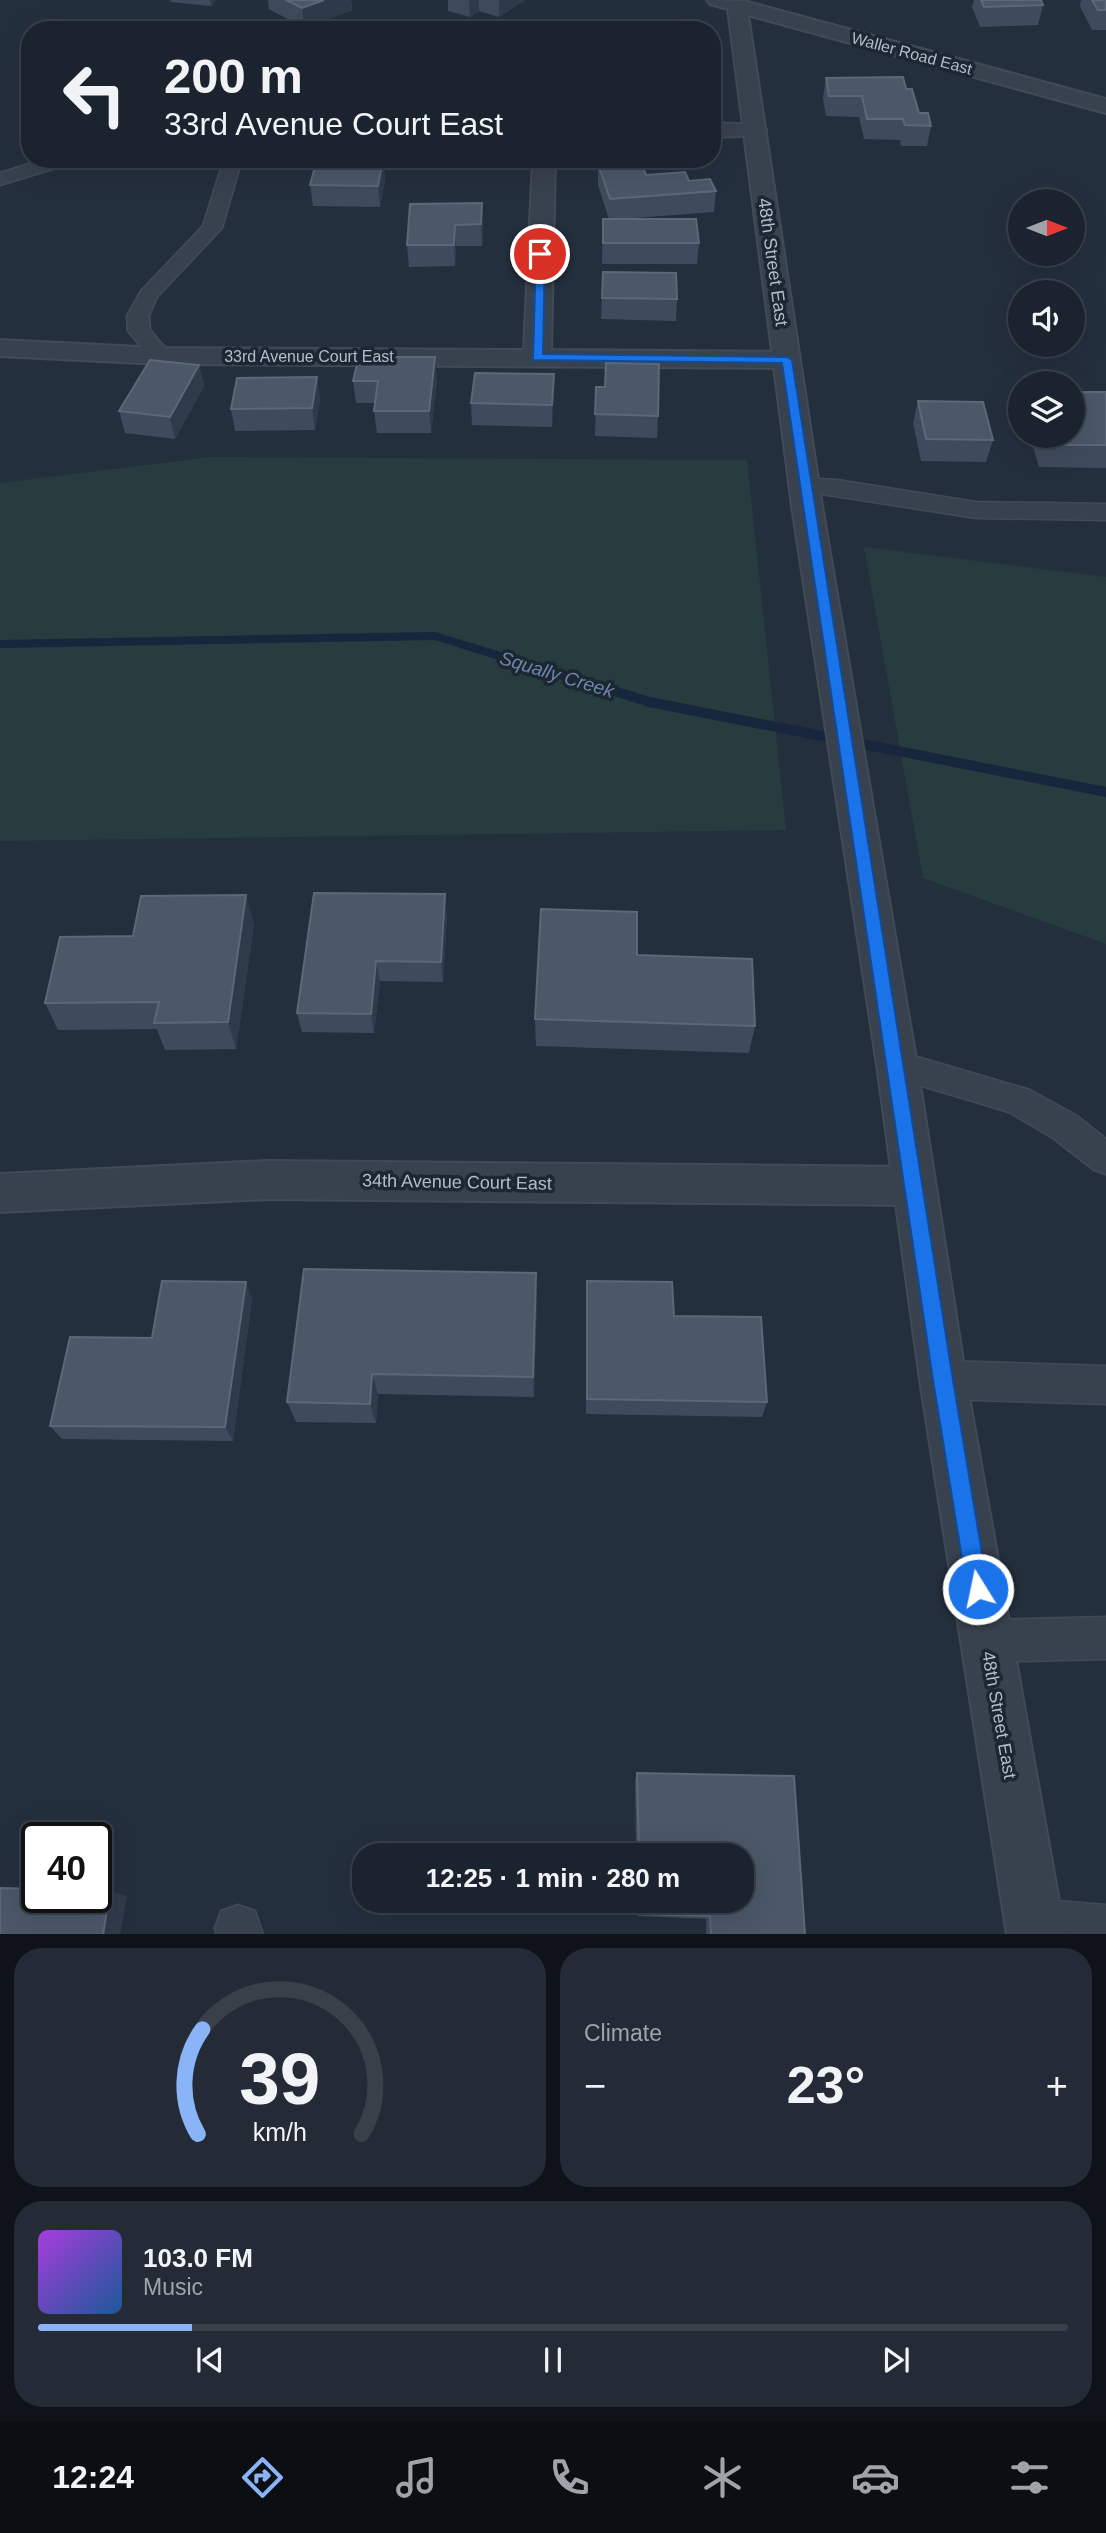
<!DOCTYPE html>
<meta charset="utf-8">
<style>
body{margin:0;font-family:Helvetica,sans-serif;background:#242b36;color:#f1f3f6;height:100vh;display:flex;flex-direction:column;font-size:26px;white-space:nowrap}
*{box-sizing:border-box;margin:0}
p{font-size:23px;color:#a0a4aa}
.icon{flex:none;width:38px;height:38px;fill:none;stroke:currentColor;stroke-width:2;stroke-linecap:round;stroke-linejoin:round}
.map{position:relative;height:1934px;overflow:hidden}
.side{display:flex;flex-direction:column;gap:14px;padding:14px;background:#0f1319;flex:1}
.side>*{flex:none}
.banner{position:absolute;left:21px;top:21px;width:700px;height:147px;border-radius:28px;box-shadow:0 7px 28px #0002,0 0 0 2px #39404a;background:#1b232e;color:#f1f3f6;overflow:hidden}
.needle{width:46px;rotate:90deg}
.buttons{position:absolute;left:1008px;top:189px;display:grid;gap:14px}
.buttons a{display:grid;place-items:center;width:77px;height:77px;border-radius:50%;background:#1b232e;box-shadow:0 7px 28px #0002,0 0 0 2px #39404a;font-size:35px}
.speed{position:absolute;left:21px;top:1822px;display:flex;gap:14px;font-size:35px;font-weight:700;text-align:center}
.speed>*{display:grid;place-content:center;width:91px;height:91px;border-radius:50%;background:#1b232e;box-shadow:0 7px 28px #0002,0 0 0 2px #39404a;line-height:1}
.speed .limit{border:4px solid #111;border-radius:10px;background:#fff;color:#111}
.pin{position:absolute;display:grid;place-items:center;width:60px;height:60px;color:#fff;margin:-30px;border:4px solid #fff;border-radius:50%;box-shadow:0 2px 7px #0007}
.me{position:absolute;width:77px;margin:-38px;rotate:350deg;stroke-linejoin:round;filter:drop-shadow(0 0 5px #0008)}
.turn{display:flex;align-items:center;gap:24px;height:147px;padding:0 28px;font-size:32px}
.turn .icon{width:91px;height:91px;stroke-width:2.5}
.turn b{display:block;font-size:49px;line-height:60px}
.big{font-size:52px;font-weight:600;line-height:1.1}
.side .card{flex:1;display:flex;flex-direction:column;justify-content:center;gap:10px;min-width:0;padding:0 24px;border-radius:28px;background:#242b36}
.side .dial{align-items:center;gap:0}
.dial svg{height:182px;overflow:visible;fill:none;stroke:#39404a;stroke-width:7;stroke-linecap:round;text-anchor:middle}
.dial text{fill:#f1f3f6;stroke:none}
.song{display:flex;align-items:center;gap:21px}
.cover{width:84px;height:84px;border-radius:10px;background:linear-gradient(135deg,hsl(280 70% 55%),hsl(210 70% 35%))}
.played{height:7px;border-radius:4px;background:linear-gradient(90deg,#8ab4f8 15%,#39404a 15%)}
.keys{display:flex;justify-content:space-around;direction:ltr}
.heat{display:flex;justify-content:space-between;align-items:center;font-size:38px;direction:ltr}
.side .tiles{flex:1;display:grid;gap:14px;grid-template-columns:1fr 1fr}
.card:last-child{grid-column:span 2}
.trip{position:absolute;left:352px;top:1843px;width:402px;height:70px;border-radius:28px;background:#1b232e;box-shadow:0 7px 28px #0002,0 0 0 2px #39404a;font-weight:600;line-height:70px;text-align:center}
.dock{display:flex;height:112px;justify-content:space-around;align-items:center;background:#0b0e12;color:#a0a4aa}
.dock .icon{width:49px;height:49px}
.dock .active{color:#8ab4f8}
.dock b{font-size:32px;color:#f1f3f6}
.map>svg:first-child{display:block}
.green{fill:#263c3f}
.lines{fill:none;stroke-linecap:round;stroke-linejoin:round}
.stream{fill:#17263c;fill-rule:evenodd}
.service-casing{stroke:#414a57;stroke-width:3}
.minor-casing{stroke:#414a57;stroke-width:4}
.tertiary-casing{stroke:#414a57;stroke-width:4}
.service{fill:#38414e;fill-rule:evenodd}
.minor{fill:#38414e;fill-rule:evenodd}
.tertiary{fill:#38414e;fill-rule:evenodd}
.wall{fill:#3f4b5c}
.shaded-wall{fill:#2f3b4b}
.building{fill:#4b5868;stroke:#5c6777;stroke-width:2}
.route{fill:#1a73e8;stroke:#114b97;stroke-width:2}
.labels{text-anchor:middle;stroke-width:7;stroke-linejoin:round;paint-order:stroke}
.far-street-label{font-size:16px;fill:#b4bcc9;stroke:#1d2633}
.street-label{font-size:18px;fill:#b4bcc9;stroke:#1d2633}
.water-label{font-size:19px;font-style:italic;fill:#6d86a8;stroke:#1d2633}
</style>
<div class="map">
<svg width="1106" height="1935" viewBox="0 0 1106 1935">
<rect width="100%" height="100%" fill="#242f3e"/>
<g class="green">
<polygon points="211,457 747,460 786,830 0,841 0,483"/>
<polygon points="864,547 1106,577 1106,944 923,878"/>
</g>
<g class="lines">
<polygon class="stream" points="435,632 650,697 1106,787 1106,797 649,707 435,640 0,648 0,640"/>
<defs>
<g id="service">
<polygon points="45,159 74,159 72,163 0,185 0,173"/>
<polygon points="224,159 242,159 222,228 157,297 149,316 150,330 172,356 169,361 153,361 128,331 127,316 141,291 203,226"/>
<path d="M374,159H543L534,165C508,166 388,175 374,159Z"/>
<polygon points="804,478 837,480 976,502 1106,504 1106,520 976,518 796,490 792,485 796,480"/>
<polygon points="897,1051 1030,1090 1077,1116 1106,1139 1106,1174 1094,1170 1053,1138 1009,1112 885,1075 880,1065 885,1055"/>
<polygon points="943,1361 1106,1366 1106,1404 943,1399 930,1393 924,1380 930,1367"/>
<polygon points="1106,1617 1106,1659 987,1662 972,1656 966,1641 972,1626 987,1620"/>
<polygon points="1034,1899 1106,1905 1106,1935 1016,1935 1011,1922 1018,1906"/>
<polygon points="238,1905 255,1911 263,1935 216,1935 215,1928 221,1911"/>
</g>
<g id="minor">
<polygon points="712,123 763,125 766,130 763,135 712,137"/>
<polygon points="533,159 555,159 551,350 787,352 796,354 800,360 796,366 787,368 161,364 0,356 0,340 161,348 524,350"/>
<polygon points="267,1161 914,1167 929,1172 935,1186 929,1200 914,1205 267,1199 0,1212 0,1174"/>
</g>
<polygon id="tertiary" points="707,0 744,1 1106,99 1106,113 748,15 822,506 917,1065 966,1380 1065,1935 1007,1935 920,1380 877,1065 792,506 728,9 710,4"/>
</defs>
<use href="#service" class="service-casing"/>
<use href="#minor" class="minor-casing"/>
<use href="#tertiary" class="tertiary-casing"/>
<use href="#service" class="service"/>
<use href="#minor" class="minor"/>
<use href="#tertiary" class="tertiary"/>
</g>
<g class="wall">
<polygon points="170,0 216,0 211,6 171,2"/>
<polygon points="268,0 351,0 352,10 304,28 269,9"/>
<polygon points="448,0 525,0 499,17 479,11 470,17 448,11"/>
<polygon points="974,0 981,0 1043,5 1038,25 980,27 972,7"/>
<polygon points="1081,0 1106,0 1106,30 1092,30 1080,6"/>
<polygon points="826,78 919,113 931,126 927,146 901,146 900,140 864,139 859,117 826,116 823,98"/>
<polygon points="383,159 385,179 380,207 313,206 310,185"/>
<polygon points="598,164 646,175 689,181 716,191 714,212 621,219 699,243 697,264 602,264 603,219 609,219 598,185"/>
<polygon points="410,204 483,225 482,246 456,246 455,266 409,267 407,245"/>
<polygon points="603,272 677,299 676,321 601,319"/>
<polygon points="199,365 204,386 175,439 125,433 119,411"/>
<polygon points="554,374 552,427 472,425 471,403"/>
<polygon points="317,377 320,399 315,430 235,431 231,409"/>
<polygon points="437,379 431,433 377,433 374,411 375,403 356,403 353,381"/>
<polygon points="596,387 658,416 657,438 595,436"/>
<polygon points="1106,392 1106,468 1039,467 1030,436 1073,436"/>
<polygon points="918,401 993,440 986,462 921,461 913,423"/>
<polygon points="447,915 443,982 380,981 374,1033 302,1032 297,1013"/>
<polygon points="254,924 236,1049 165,1050 157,1029 58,1030 45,1003 133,936"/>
<polygon points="535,1019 755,1026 749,1053 536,1046"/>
<polygon points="587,1281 674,1316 767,1402 762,1417 586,1414"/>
<polygon points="537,1295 534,1397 378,1394 376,1423 296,1422 287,1402"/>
<polygon points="252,1298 233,1441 62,1439 50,1426"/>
<polygon points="637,1773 794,1776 805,1935 706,1935 706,1919 637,1916 637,1900 742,1900 742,1855 636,1855 635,1780"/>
</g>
<g class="shaded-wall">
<polygon points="210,0 216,0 211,6"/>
<polygon points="324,0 351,0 352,10 304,28 302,8"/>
<polygon points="469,0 479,0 479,11 470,17"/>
<polygon points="499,0 525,0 499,17"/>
<polygon points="383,159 385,179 380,207 378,186"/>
<polygon points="482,203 483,225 482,246 481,224"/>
<polygon points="455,225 456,246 455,266 454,245"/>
<polygon points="435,357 437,379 431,433 429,411"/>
<polygon points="199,365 204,386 175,439 170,417"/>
<polygon points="554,374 554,396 552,427 552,405"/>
<polygon points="317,377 320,399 315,430 312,408"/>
<polygon points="445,894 447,915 443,982 441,962"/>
<polygon points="246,895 254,924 236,1049 228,1022"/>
<polygon points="376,961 380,981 374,1033 371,1014"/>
<polygon points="536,1273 537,1295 534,1397 533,1377"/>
<polygon points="246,1282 252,1298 233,1441 225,1427"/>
<polygon points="372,1374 378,1394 376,1423 370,1404"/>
<polygon points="110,1891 127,1896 120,1935 103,1935"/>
</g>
<g class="building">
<polygon points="286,0 324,0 302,8"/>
<polygon points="981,0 1041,0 1043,5 984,7"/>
<polygon points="1092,0 1106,0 1106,10 1098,10"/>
<polygon points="365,27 377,30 360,30"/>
<polygon points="903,77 906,89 912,89 919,113 928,113 931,126 905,125 903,119 867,119 862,96 829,96 826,78"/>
<polygon points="317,159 383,159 378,186 310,185"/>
<polygon points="640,161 646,175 685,172 689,181 710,179 716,191 610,199 598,164"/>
<polygon points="482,203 481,224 455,225 454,245 407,245 410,204"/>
<polygon points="603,219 696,219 699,243 603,243"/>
<polygon points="603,272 676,273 677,299 602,298"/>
<polygon points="382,357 435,357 429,411 374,411 378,381 353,381 357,364 381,364"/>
<polygon points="150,360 199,365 170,417 119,411"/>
<polygon points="606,363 659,364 658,416 595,414 596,387 605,387"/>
<polygon points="475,373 554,374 552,405 471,403"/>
<polygon points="317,377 312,408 231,409 237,378"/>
<polygon points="1073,392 1106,392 1106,445 1046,445 1043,436 1073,436"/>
<polygon points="918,401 983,402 993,440 926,439"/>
<polygon points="314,893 445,894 441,962 376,961 371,1014 297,1013"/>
<polygon points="246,895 228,1022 154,1023 159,1002 45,1003 60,937 133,936 141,896"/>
<polygon points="541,909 637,912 637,955 752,959 755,1026 535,1019"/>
<polygon points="304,1269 536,1273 533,1377 372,1374 370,1404 287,1402"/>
<polygon points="162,1281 246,1282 225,1427 50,1426 70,1337 152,1338"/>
<polygon points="587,1281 672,1282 674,1316 761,1317 767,1402 587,1399"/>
<polygon points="637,1773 794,1776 805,1935 711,1935 710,1916 640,1914 640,1900 742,1900 742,1855 639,1855"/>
<polygon points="0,1888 37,1889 37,1897 96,1897 96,1891 110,1891 103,1935 0,1935"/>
</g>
<polygon class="route" points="536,251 545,254 543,354 787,357 792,360 953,1380 988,1589 985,1597 978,1600 970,1597 967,1589 933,1380 782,363 533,360"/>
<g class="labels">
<g class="far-street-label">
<text transform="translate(912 53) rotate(15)" y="6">Waller Road East</text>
<text x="309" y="362">33rd Avenue Court East</text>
</g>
<g class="street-label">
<text transform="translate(773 262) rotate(82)" y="6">48th Street East</text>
<text transform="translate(457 1182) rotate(1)" y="6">34th Avenue Court East</text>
<text transform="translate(999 1715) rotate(80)" y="6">48th Street East</text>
</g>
<g class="water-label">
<text transform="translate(557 674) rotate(17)" y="7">Squally Creek</text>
</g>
</g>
</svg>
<div class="buttons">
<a><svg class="needle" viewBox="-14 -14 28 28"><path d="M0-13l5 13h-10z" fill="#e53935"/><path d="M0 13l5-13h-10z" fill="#a0a4aa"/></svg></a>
<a><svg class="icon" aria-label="sound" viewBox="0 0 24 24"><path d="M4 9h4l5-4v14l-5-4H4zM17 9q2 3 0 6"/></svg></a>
<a><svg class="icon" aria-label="layers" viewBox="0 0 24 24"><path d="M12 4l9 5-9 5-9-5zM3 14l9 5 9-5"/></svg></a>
</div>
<div class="speed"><div class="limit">40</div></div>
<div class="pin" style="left:540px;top:254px;background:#d93025"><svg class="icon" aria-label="arrive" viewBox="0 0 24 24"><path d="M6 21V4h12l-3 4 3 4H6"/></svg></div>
<svg class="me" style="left:978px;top:1589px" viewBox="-20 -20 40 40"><circle r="17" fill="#1a73e8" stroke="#fff" stroke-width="3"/><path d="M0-11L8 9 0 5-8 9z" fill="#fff"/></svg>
<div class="trip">12:25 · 1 min · 280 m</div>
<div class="banner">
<div class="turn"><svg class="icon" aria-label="left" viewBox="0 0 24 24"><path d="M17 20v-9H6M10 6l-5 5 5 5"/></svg><div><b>200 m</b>33rd Avenue Court East</div></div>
</div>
</div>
<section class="side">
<div class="tiles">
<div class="card dial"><svg viewBox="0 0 100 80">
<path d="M14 69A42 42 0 1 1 86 69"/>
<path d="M14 69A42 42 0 0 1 16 23" stroke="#8ab4f8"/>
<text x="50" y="56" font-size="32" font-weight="700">39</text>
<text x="50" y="72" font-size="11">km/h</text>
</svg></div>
<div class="card"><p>Climate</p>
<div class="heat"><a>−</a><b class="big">23°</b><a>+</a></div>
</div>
<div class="card">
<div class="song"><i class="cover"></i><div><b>103.0 FM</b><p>Music</p></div></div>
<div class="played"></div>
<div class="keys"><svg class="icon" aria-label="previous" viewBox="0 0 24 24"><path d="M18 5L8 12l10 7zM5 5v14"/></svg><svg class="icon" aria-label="pause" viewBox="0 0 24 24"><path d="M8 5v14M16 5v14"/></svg><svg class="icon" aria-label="next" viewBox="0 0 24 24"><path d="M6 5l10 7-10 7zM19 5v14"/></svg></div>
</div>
</div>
</section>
<nav class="dock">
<b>12:24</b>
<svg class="icon active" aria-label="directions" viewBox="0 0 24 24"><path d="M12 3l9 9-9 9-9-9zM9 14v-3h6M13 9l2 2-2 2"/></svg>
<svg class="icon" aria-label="music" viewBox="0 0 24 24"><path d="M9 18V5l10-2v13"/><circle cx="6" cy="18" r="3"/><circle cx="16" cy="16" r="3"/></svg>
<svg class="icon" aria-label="phone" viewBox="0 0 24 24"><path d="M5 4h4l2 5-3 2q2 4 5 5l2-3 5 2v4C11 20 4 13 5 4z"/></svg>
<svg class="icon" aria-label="climate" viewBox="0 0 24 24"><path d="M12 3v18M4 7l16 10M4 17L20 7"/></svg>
<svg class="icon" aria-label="car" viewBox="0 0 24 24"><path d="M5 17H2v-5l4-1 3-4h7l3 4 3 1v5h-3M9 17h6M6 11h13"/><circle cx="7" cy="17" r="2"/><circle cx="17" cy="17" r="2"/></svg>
<svg class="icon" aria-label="filters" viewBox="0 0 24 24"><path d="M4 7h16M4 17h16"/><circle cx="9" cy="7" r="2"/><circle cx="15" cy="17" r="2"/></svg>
</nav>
